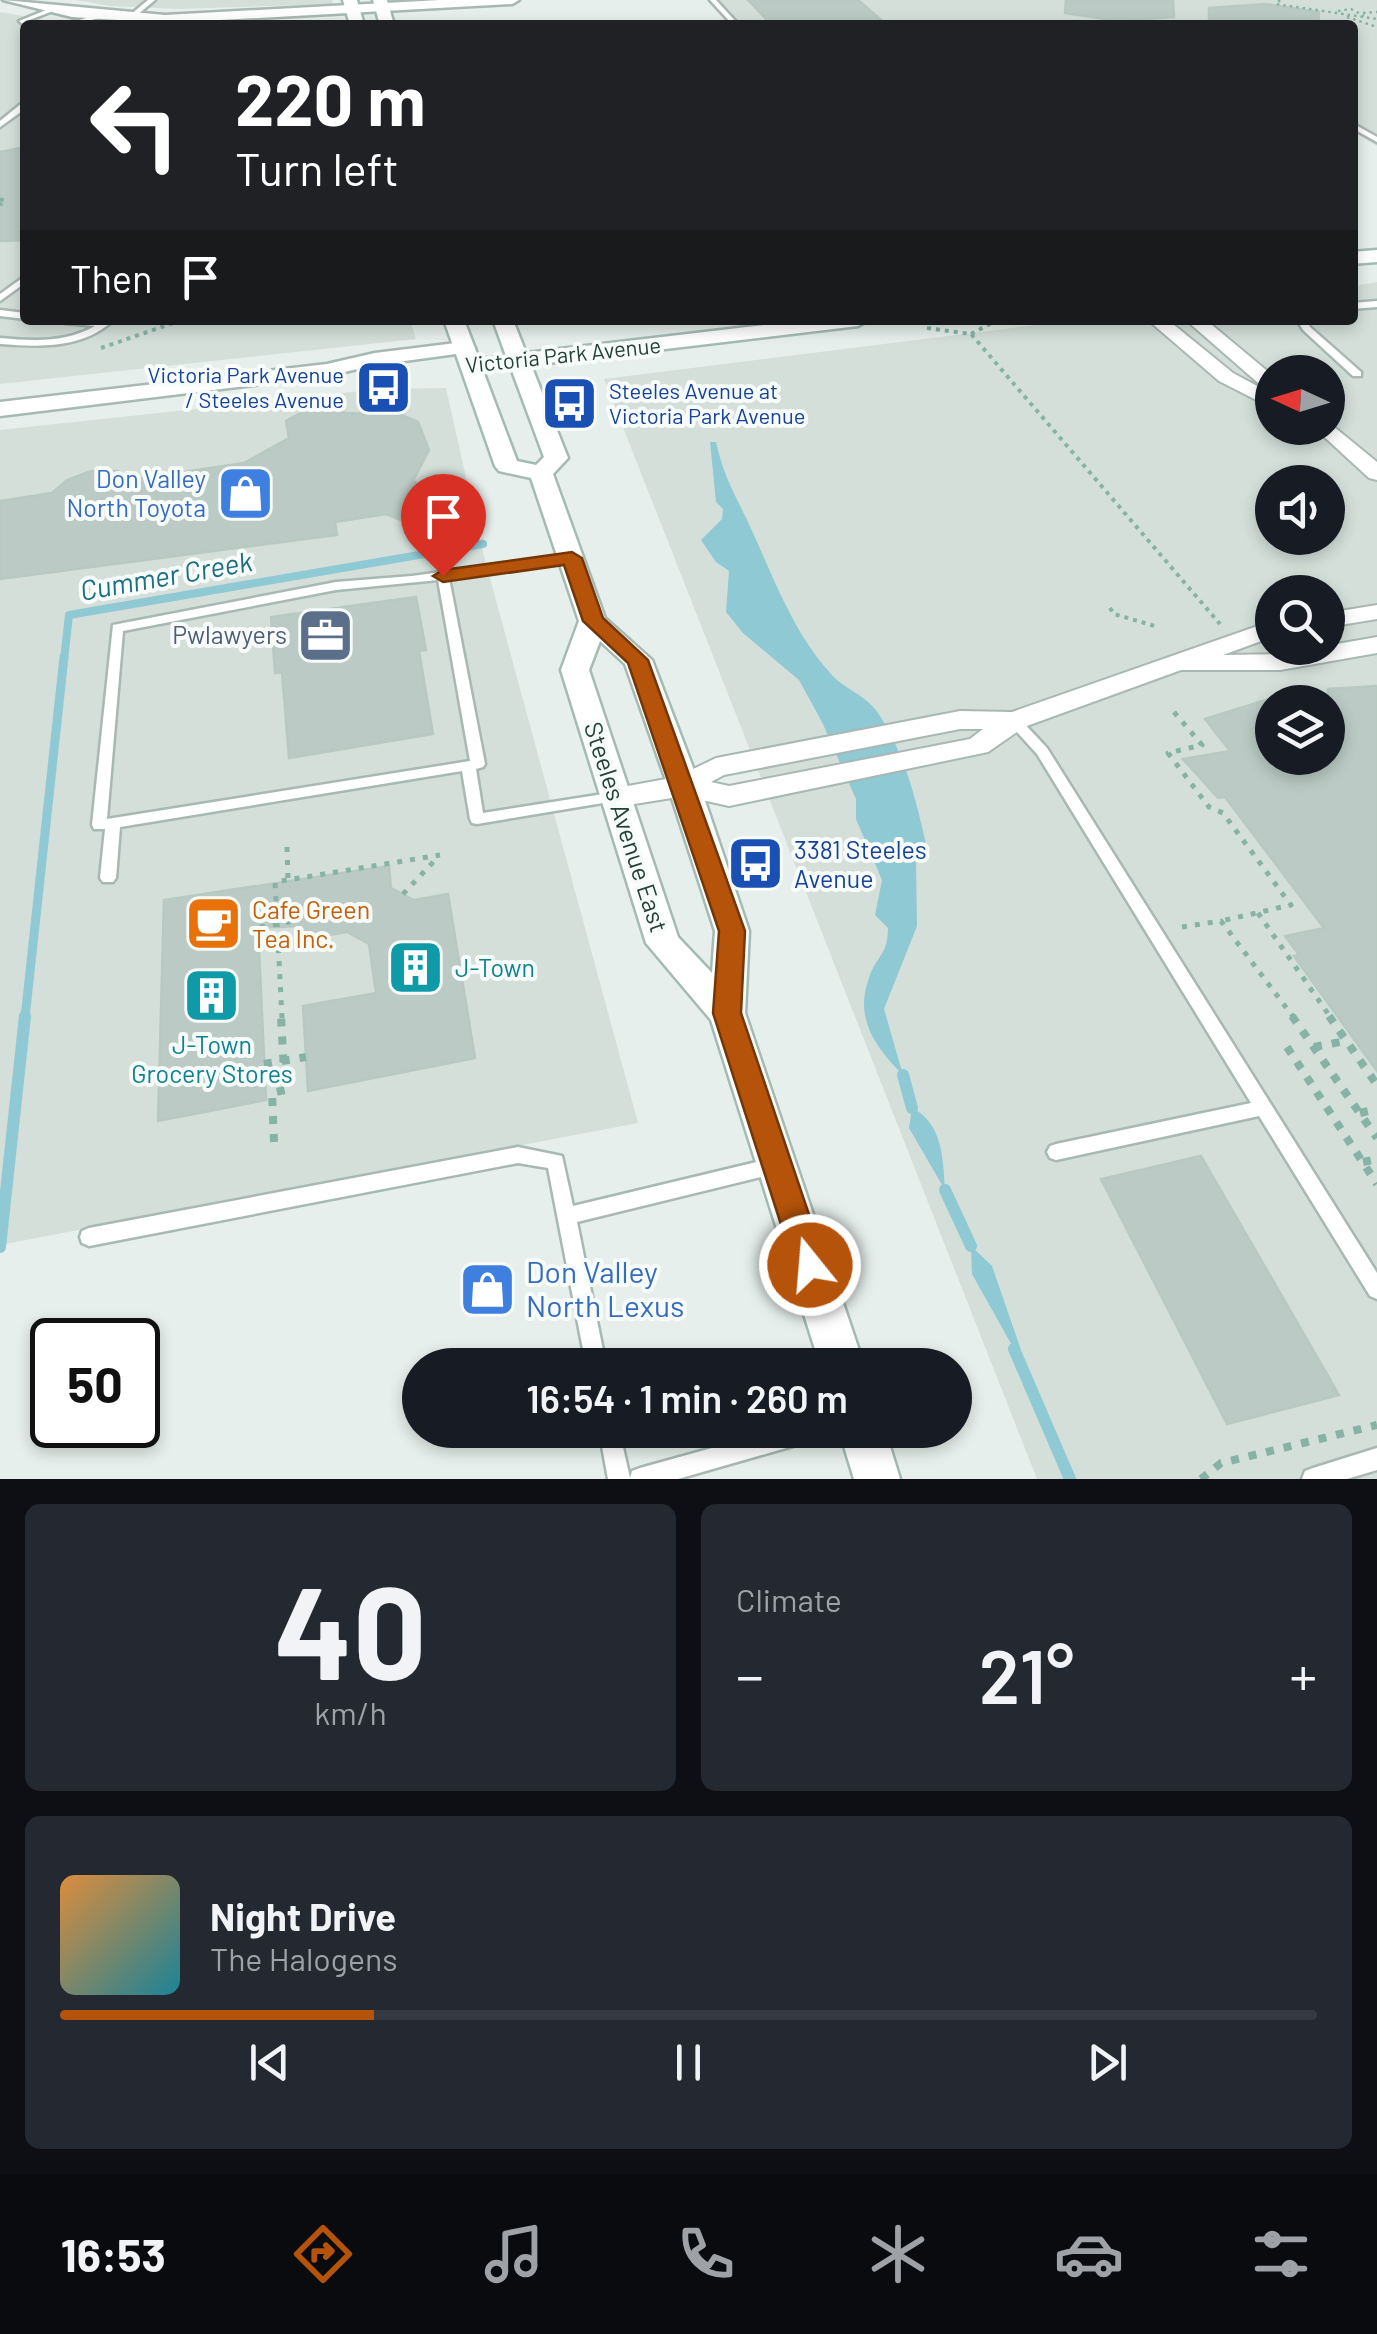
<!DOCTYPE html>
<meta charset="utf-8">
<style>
body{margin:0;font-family:Barlow,sans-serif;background:#242831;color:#f1f3f6;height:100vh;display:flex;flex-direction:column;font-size:38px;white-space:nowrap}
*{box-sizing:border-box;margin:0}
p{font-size:32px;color:#9ea1a6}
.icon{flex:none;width:55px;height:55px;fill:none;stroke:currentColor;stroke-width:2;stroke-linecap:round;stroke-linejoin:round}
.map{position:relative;height:1479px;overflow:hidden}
.details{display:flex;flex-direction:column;gap:25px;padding:25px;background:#0d0f14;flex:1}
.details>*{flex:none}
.guide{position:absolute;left:20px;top:20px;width:1338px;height:305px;border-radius:10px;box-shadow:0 5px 15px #0003;background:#202124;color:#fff;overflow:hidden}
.needle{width:65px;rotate:274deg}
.buttons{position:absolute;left:1255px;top:355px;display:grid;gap:20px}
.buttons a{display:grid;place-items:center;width:90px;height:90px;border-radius:50%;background:#171b24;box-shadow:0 5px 15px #0003;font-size:50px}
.speed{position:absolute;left:30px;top:1318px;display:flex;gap:20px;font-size:50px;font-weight:700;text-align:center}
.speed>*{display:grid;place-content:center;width:130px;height:130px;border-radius:50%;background:#171b24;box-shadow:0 5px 15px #0003;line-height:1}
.speed .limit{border:5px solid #111;border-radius:15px;background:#fff;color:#111}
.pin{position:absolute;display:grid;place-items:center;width:85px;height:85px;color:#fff;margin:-102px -42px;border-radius:50% 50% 50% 0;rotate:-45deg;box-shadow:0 0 10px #0007}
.pin .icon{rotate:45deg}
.me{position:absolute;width:110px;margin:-55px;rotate:343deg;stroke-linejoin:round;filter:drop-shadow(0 0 8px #0008)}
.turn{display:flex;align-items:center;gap:35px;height:210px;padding:0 50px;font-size:45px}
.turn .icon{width:130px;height:130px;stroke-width:2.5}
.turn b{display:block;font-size:70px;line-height:85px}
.then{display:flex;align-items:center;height:95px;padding:0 50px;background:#0003;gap:20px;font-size:38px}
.big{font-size:75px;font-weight:600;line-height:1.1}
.details .tile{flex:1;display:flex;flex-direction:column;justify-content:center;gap:15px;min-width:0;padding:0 35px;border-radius:15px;background:#242831}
.details .dial{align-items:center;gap:0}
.dial b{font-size:130px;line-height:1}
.song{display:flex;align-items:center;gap:30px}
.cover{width:120px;height:120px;border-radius:15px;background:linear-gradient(135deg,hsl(30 70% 55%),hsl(190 70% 35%))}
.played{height:10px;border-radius:5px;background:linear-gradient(90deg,#b45309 25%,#363941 25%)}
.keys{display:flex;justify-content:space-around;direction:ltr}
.heat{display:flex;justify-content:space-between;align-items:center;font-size:55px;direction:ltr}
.details .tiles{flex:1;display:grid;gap:25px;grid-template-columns:1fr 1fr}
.tile:last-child{grid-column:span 2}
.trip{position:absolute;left:402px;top:1348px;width:570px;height:100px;border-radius:50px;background:#171b24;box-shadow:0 5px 15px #0003;font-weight:600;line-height:100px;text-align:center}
.tab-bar{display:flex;height:160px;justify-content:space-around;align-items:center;background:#090b0e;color:#9ea1a6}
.tab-bar .icon{width:70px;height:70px}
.tab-bar .selected{color:#b45309}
.tab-bar b{font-size:45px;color:#f1f3f6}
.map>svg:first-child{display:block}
.built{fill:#d4dfda;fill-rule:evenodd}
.water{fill:#8ec9d4}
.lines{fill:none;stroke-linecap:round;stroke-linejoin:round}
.stream-far2{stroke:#8ec9d4;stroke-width:8}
.stream-far1{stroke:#8ec9d4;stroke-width:9}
.stream{stroke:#8ec9d4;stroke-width:12}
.building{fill:#bbcac4;stroke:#b8c9c2;stroke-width:2.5}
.service-casing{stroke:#a8b8b2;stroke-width:5}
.minor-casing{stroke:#a8b8b2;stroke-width:4}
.tertiary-casing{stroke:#a8b8b2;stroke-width:5}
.secondary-casing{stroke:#a4bbb3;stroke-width:5}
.path-far3{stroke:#86b3a5;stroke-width:2.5;stroke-dasharray:2.5 4;stroke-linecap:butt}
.path-far2{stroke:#86b3a5;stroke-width:4;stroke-dasharray:4 5;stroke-linecap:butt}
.path-far1{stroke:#86b3a5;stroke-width:5;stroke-dasharray:5 8;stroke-linecap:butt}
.path{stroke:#86b3a5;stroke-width:8;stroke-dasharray:8 10;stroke-linecap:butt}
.service{fill:#fff;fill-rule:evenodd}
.minor{fill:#fff;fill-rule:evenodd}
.tertiary{fill:#fff;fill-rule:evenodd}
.secondary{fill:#fff;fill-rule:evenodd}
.route{fill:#b45309;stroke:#753606;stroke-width:2.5}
.labels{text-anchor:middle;stroke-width:8;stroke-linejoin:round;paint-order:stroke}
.far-street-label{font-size:22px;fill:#24423a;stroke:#f7fbf9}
.far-transit-label{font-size:22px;fill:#164399;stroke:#f7fbf9;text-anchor:end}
.shop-label{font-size:25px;fill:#366cbe;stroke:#f7fbf9;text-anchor:end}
.service-label{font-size:25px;fill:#4e5e75;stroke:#f7fbf9;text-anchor:end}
.street-label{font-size:25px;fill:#24423a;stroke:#f7fbf9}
.transit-label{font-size:25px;fill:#164399;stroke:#f7fbf9;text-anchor:start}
.food-label{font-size:25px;fill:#c56008;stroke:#f7fbf9;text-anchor:start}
.culture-label{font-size:25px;fill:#0d838f;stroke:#f7fbf9;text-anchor:start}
.water-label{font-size:28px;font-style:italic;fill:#1c6f80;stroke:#f7fbf9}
.near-shop-label{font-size:30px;fill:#366cbe;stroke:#f7fbf9;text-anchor:start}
</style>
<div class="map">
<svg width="1377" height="1479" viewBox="0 0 1377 1479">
<rect width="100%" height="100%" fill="#e6efeb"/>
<g class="built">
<polygon points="76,0 332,0 333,4 179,9 110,6"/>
<polygon points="707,0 1377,0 1377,146 1353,131 1352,25 730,25"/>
<polygon points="0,12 71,25 25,25 25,320 410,320 416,339 0,384"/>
<path d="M1377,282V1479H1037L604,379L1076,320H1352L1353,286ZM1272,372H1328V428H1272ZM1272,482H1328V538H1272ZM1272,592H1328V648H1272ZM1272,702H1328V758H1272Z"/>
<polygon points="446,388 481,545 638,1123 0,1245 0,430 380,389"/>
</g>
<g class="water">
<path d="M710,442H716C723,474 733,491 747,520C772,573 791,630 831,674C844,689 866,695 878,713C905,753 917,803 927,849L916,863L917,926L884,1009L903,1075C875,1047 854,1018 869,978C876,956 888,955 888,928L875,915L882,880L856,819V799L822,722L799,680L743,633L726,612L729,571L716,562L701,540L722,519L723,509L716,502Z"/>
<path d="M912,1108C943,1123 943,1160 945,1190L909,1128Z"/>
<polygon points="971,1246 992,1266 1021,1350 1014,1349 972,1274"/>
</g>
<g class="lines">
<polyline class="stream-far2" points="64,660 69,615 483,544"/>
<polyline class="stream-far1" points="25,1018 64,657"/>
<g class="stream">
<polyline points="903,1075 912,1108"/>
<polyline points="945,1190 971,1246"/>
<polyline points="0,1247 25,1016"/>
<polyline points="1014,1349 1070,1479"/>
</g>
</g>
<g class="building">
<polygon points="748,0 858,0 887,25 772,25"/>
<polygon points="1066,0 1173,0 1174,17 1118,21 1065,13"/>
<polygon points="1265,4 1319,12 1318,25 1209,25 1209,8"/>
<polygon points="25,147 25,240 0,241 0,152"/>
<polygon points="312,407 329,407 346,413 402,415 418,422 429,450 413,481 450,501 437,514 419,520 401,520 386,514 335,522 337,535 0,579 0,501 52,493 67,480 91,471 117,471 136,479 244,463 289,438 286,421"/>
<polygon points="416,597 426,650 419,651 433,734 289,758 282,672 275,673 271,617"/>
<polygon points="1377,686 1377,1071 1294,956 1299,955 1285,936 1324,928 1225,797 1218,798 1183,759 1230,751 1205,719 1272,698 1272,758 1328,758 1328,689"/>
<polygon points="389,866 391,888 414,900 448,894 475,1058 308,1091 303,1006 376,993 369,944 347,932 299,940 298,926 258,928 266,1100 158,1121 164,900"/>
<polygon points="1201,1156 1339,1395 1227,1424 1101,1179"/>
</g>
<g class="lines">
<defs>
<g id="service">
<polygon points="148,0 155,0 125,25 118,25"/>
<polygon points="710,0 716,0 739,25 733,25"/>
<polygon points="51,8 53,11 27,21 31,25 25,26 19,21"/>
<polygon points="101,14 103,17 72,25 61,25"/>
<polygon points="22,103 25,103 25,109 0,127 0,121"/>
<polygon points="1352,123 1377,137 1377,142 1352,128"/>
<polygon points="25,276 25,283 0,301 0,294"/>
<polygon points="1377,301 1377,307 1352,309 1352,303"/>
<polygon points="0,310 25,313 25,319 0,316"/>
<path d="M60,320H114C82,349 41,347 0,344V338C34,341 65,343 95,326L65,323Z"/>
<polygon points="1297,320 1307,320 1310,327 1361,372 1361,376 1353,376 1303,330"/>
<path d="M572,554L578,558L576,561L449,578L485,764L483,767L476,769L483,813L616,792L623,797L621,800L477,824L472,823L470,819L462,771L120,827L116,878L113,882H103L100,878L105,829H94L92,825L113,625L336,582L412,576ZM438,580L470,761L107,819L123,631L336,590Z"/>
<polygon points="1014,717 1019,718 1047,748 1377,1273 1377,1299 1370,1296 1259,1116 1056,1160 1050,1158 1047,1152 1050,1146 1056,1144 1251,1103 1037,754 1007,721"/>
<polygon points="518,1147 562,1156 573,1206 773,1158 779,1160 782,1166 779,1172 773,1174 577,1222 606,1365 586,1365 548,1168 518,1163 89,1246 82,1243 80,1237 82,1231 89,1228"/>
<polygon points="599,1430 619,1430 630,1478 632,1471 640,1468 777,1430 824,1430 821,1437 814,1440 678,1479 608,1479"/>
<polygon points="1377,1448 1377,1470 1347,1479 1302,1479 1305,1471 1313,1468"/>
</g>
<g id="minor">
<polygon points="1148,320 1168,320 1233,373 1272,394 1272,408 1219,381"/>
<polygon points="1186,320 1206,320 1272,375 1272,391 1265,389"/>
<polygon points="1328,422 1377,462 1377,480 1369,478 1319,432 1316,428 1328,428"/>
<polygon points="1377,605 1377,619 1328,627 1328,613"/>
<path d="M1272,621V637L1223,655L1280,654L1377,637V653L1280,670H1181L1024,727L988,752L729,806L684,796L616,807L606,804L602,797L606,790L677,777L716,758L960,711L1012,712ZM960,729H983L970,739L729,786L711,782L724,775Z"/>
</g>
<g id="tertiary">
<polygon points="3,0 165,15 440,0 519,0 512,4 165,23 72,17"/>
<polygon points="464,342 475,348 471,352 375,365 327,376 0,416 0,402 327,364 375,353"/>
</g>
<g id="secondary">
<polygon points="343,0 357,0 364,25 350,25"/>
<polygon points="373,0 387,0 394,25 380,25"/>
<polygon points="1377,250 1377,262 1352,264 1352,252"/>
<path d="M444,320H464L479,359L506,356L493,320H513L526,353L806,320H868L858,326L531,365L568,458L553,474L605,618L652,660L700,786L749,931L745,1013L864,1365H820L711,1020L646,943L561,670L579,621L531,478L499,471L495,466ZM511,368L544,457L536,465L517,461L483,371ZM600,641L625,664L668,786L715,931L712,973L678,937L589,670Z"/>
<polygon points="839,1430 885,1430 900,1479 854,1479"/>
</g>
</defs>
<use href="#service" class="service-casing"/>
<use href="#minor" class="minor-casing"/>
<use href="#tertiary" class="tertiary-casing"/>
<use href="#secondary" class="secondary-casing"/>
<g class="path-far3">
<polyline points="1280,0 1276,4 1377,19"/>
<polyline points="1338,11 1351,9 1364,16"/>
<polyline points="1363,13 1377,12"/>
<polyline points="1347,17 1377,27"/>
</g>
<g class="path-far2">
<polyline points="0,199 5,201 0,205"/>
<polyline points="927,328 971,334 1220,624"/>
<polyline points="971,334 997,320"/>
<polyline points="101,348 182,320"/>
<polyline points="1110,608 1114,614 1158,627"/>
</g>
<g class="path-far1">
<polyline points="1174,712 1202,745 1168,753 1209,807 1223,813 1291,905 1221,921"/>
<polyline points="287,847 288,880"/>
<polyline points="403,894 438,857"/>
<polyline points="1258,913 1331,1018"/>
<polyline points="260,927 295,921"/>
<polyline points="1182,927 1221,921 1294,1018"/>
<polyline points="282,1018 275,882 440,855"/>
</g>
<g class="path">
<polyline points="1292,1016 1377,1138"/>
<polyline points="1329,1016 1377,1085"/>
<polyline points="1287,1047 1377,1184"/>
<polyline points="1314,1047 1345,1041"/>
<polyline points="264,1064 306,1057"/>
<polyline points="1360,1113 1377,1109"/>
<polyline points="274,1142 272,1093 285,1090 281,1016"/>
<polyline points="1363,1162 1377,1159"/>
<polyline points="1201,1479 1221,1463 1377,1425"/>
</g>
<use href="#service" class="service"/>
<use href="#minor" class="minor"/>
<use href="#tertiary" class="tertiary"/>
<use href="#secondary" class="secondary"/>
</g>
<polygon class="route" points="572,552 582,558 603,618 648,660 745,931 741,1013 826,1265 822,1275 810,1280 799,1275 794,1265 713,1013 719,931 628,663 583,621 564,565 443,582 433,576 443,570"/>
<defs>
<symbol id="bus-square" viewBox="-11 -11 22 22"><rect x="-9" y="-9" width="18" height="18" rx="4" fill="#1a4fb4" stroke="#f7fbf9"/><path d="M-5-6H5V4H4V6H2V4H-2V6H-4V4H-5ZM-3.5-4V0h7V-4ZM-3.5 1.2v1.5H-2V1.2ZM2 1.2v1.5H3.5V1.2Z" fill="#fff"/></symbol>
<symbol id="shop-square" viewBox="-11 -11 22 22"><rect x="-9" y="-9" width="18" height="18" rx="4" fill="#3f7fe0" stroke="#f7fbf9"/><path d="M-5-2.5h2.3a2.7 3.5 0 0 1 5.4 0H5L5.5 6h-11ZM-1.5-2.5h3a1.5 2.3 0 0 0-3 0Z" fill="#fff"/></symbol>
<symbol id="office-square" viewBox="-11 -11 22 22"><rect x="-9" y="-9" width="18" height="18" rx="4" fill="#5c6f8a" stroke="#f7fbf9"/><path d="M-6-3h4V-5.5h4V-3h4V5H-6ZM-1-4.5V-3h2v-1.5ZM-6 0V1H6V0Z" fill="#fff"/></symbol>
<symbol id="cafe-square" viewBox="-11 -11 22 22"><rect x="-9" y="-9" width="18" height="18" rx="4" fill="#e8710a" stroke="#f7fbf9"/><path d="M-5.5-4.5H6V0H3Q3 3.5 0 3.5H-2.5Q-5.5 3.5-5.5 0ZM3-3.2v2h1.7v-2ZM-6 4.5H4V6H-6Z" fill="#fff"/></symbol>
<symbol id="building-square" viewBox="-11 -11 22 22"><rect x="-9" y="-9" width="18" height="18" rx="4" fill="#0f9aa8" stroke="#f7fbf9"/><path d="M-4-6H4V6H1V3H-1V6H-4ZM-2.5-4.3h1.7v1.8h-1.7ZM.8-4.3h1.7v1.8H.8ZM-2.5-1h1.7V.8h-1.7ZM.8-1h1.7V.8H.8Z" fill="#fff"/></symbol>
</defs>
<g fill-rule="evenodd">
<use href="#bus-square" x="352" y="356" width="63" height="63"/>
<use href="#bus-square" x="538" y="372" width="63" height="63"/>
<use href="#shop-square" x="214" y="462" width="63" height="63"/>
<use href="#office-square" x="294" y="604" width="63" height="63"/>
<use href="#bus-square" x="724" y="832" width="63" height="63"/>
<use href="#cafe-square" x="182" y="892" width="63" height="63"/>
<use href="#building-square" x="384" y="936" width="63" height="63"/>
<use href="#building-square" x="180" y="964" width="63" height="63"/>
<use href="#shop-square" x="456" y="1258" width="63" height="63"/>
</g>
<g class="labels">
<g class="far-street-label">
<text transform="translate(563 355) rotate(-6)" y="8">Victoria Park Avenue</text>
</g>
<g class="far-transit-label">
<text x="344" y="383">Victoria Park Avenue<tspan x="344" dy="25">/ Steeles Avenue</tspan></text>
<text x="609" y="399" text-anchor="start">Steeles Avenue at<tspan x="609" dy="25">Victoria Park Avenue</tspan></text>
</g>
<g class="shop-label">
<text x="206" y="488">Don Valley<tspan x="206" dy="29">North Toyota</tspan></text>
</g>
<g class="service-label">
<text x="287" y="644">Pwlawyers</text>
</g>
<g class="street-label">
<text transform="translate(626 827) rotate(72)" y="9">Steeles Avenue East</text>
</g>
<g class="transit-label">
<text x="794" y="859">3381 Steeles<tspan x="794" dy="29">Avenue</tspan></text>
</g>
<g class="food-label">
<text x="252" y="919">Cafe Green<tspan x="252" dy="29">Tea Inc.</tspan></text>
</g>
<g class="culture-label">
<text x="455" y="977">J-Town</text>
<text x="212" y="1054" text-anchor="middle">J-Town<tspan x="212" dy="29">Grocery Stores</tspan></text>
</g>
<g class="water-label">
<text transform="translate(166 576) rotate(-10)" y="10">Cummer Creek</text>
</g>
<g class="near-shop-label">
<text x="526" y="1283">Don Valley<tspan x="526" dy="34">North Lexus</tspan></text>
</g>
</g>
</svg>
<div class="buttons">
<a><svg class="needle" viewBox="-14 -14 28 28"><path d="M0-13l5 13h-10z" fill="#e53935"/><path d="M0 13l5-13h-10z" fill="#9ea1a6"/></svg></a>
<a><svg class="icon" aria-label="sound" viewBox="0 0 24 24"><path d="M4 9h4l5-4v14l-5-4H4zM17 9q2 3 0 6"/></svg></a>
<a><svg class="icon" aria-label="search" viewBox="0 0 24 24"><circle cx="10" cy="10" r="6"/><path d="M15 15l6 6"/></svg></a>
<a><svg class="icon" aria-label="layers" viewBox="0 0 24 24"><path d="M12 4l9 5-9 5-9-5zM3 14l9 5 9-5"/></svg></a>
</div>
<div class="speed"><div class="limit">50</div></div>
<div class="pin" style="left:443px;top:576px;background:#d93025"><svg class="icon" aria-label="arrive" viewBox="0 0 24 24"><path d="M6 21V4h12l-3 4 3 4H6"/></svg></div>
<svg class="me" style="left:810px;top:1265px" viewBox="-20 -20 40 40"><circle r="17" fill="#b45309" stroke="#fff" stroke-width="3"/><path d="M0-11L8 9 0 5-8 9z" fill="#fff"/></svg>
<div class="trip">16:54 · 1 min · 260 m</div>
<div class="guide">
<div class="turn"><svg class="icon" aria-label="left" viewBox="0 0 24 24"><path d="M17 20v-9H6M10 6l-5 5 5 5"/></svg><div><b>220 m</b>Turn left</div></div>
<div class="then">Then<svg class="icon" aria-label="arrive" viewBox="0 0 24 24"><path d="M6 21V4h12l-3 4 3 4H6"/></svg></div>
</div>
</div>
<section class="details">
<div class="tiles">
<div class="tile dial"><b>40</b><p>km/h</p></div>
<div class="tile"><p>Climate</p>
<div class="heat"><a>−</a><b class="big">21°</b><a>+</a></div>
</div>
<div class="tile">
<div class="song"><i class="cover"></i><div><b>Night Drive</b><p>The Halogens</p></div></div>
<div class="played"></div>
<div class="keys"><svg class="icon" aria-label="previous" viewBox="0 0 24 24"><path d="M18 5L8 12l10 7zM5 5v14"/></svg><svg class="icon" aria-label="pause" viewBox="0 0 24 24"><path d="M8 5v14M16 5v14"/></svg><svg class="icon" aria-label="next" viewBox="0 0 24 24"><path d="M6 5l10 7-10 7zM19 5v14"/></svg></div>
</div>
</div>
</section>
<nav class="tab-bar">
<b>16:53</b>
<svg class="icon selected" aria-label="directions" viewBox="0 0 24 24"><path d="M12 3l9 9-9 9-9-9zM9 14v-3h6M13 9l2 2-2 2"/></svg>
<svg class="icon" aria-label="music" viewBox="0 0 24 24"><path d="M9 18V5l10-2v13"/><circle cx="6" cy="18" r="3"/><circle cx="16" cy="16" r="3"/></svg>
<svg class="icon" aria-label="phone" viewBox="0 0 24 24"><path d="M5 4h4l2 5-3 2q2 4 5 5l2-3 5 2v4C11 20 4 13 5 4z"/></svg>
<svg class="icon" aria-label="climate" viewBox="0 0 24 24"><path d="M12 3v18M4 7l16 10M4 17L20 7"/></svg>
<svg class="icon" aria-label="car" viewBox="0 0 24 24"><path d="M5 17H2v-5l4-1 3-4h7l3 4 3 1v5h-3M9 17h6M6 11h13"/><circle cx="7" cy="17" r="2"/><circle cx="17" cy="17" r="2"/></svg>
<svg class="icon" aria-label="filters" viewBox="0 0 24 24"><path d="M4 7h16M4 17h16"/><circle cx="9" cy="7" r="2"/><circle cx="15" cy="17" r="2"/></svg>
</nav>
